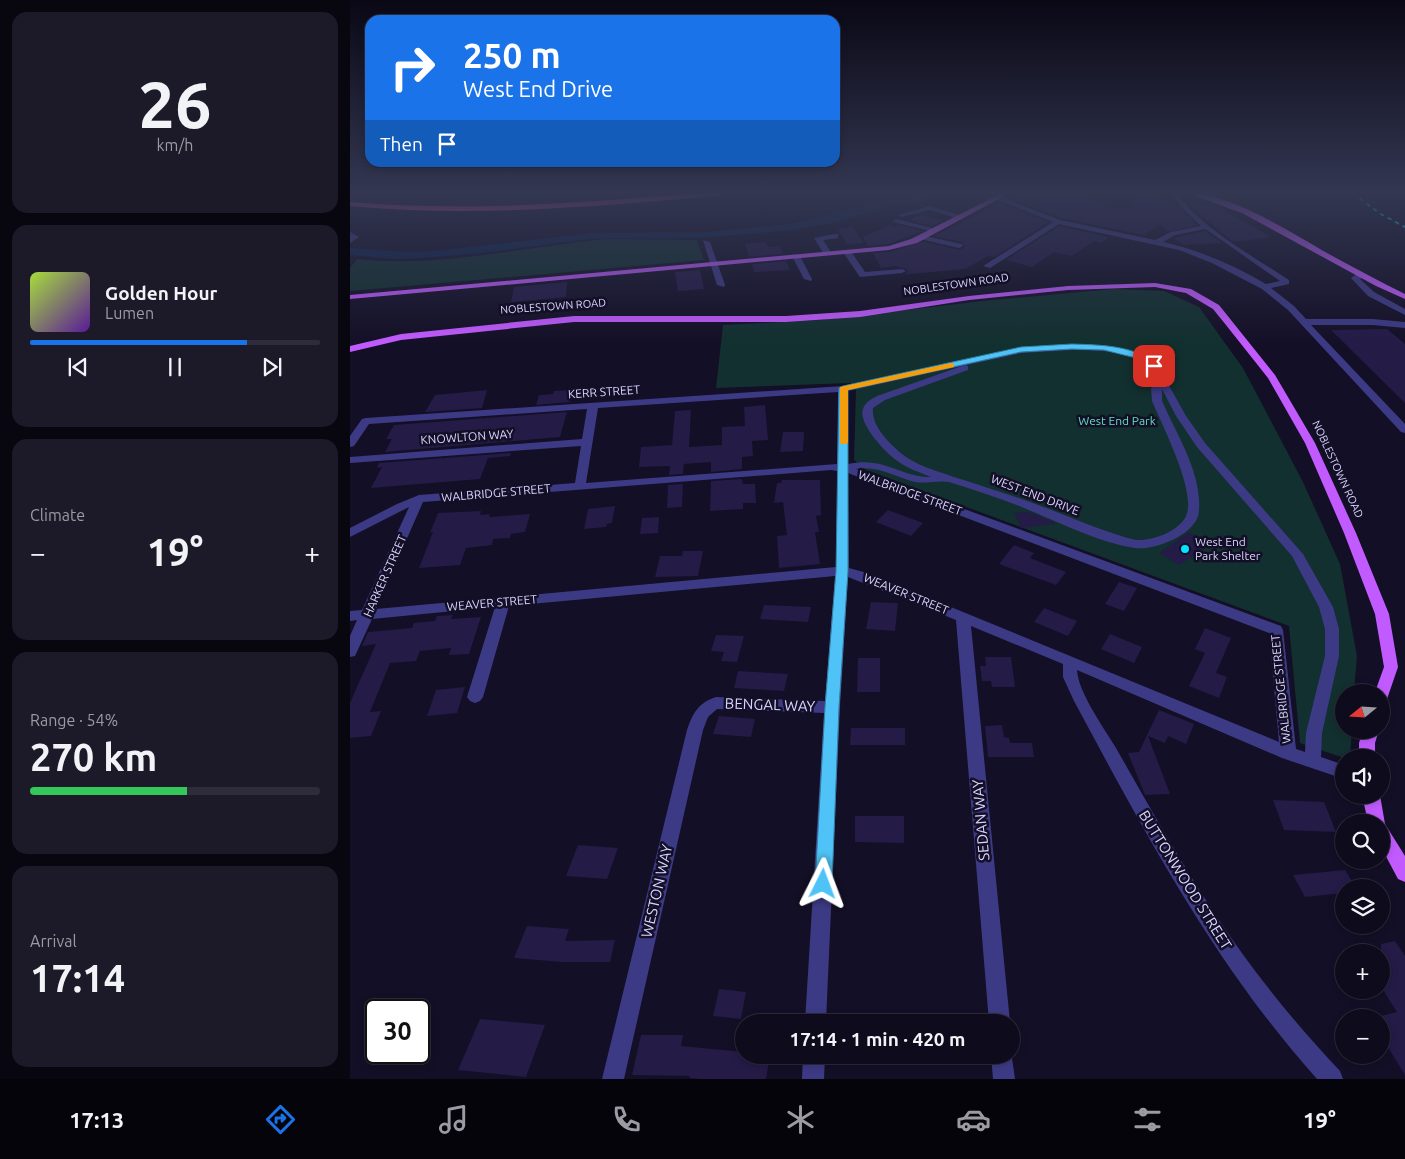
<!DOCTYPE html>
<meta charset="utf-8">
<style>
body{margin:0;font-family:Ubuntu,sans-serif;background:#1c1929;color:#f1f3f6;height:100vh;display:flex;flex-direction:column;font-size:19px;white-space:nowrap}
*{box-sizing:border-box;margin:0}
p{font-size:16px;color:#9b9ba3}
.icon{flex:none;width:28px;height:28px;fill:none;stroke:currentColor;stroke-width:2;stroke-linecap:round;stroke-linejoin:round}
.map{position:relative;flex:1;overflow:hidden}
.drawer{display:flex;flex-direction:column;gap:12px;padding:12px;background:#08060f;width:350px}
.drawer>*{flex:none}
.top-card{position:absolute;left:15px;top:15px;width:475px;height:152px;border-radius:15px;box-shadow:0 2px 8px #0003,0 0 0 1px #2e2b3b;background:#1a73e8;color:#fff;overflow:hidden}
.needle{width:32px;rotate:252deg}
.fabs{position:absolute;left:985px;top:684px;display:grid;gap:10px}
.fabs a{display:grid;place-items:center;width:55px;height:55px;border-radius:50%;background:#0e0b1c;box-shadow:0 2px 8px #0003,0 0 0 1px #2e2b3b;font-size:25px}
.speed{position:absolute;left:15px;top:999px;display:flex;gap:10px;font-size:25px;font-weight:700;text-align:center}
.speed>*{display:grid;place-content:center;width:65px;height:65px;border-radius:50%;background:#0e0b1c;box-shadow:0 2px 8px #0003,0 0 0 1px #2e2b3b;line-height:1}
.speed .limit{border:2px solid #111;border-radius:8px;background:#fff;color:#111}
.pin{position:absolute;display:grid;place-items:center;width:42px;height:42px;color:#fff;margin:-21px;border-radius:10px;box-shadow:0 2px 8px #0006}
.me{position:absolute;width:55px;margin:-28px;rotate:3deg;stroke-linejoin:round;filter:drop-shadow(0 0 4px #0008)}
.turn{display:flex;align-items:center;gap:18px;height:105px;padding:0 15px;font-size:22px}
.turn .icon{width:65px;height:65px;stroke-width:2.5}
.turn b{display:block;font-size:35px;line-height:42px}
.then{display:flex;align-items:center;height:48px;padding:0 15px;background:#0003;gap:10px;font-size:19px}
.big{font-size:38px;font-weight:600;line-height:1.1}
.drawer .card{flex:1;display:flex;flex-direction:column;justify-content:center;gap:8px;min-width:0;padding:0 18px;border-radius:15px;background:#1c1929}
.drawer .dial{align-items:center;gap:0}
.dial b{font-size:65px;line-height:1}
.song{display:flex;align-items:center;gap:15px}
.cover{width:60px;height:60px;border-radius:8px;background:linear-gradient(135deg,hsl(80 70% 55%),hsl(270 70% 35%))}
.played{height:5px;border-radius:2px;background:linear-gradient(90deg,#1a73e8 75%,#2e2b3b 75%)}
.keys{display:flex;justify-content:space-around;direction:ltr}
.heat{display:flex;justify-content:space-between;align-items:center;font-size:28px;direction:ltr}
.charge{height:8px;border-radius:4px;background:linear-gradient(90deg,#34c759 54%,#2e2b3b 0)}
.trip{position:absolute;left:385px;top:1014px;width:285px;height:50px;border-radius:25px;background:#0e0b1c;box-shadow:0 2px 8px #0003,0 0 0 1px #2e2b3b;font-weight:600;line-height:50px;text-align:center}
.tab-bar{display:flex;height:80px;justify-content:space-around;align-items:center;background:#06040b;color:#9b9ba3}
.tab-bar .icon{width:35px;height:35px}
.tab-bar .selected{color:#1a73e8}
.tab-bar b{font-size:22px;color:#f1f3f6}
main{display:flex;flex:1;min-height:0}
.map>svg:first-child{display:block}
.green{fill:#12302f}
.water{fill:#0c2248}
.building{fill:#241b47}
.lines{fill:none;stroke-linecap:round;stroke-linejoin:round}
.minor{fill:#3d3a85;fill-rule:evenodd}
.major{fill:#c25bff;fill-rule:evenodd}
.highway{fill:#ff4fa3;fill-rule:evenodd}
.rail{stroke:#00e5ff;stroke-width:2;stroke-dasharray:4.5 4;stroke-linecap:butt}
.route{fill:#4fc3f7;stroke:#337fa1}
.slow{fill:#f59e0b}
.poi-dot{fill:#00e5ff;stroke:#130f26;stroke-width:2}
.labels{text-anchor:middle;stroke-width:5;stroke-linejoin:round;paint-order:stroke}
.far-street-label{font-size:11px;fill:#d9d4ff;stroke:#130f26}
.street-label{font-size:12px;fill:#d9d4ff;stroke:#130f26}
.park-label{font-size:12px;fill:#5fe0c0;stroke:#130f26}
.poi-label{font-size:12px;fill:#d9d4ff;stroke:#130f26;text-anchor:start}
.near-street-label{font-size:15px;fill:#d9d4ff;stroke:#130f26}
</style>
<main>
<section class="drawer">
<div class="card dial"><b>26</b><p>km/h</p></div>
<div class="card">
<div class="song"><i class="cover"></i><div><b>Golden Hour</b><p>Lumen</p></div></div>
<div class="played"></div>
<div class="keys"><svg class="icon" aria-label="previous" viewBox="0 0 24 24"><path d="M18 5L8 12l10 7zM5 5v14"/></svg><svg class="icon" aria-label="pause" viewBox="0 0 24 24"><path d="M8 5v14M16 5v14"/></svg><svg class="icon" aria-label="next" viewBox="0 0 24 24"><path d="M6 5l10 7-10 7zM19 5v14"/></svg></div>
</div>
<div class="card"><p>Climate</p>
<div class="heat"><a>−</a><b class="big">19°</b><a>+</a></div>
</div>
<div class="card"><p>Range · 54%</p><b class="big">270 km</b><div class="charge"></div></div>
<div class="card"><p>Arrival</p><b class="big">17:14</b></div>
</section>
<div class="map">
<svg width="1055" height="1079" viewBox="0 0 1055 1079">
<rect width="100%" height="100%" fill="#130f26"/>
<g class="green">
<polygon points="100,193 267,193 153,201"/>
<path d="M256,239L347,240L354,260L0,291V268L7,259C90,268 173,247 256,239Z"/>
<polygon points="764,289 814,291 849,307 893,368 953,482 990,564 1007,656 1004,692 994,692 994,730 1002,730 1000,757 994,758 950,743 939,626 516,470 504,460 506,390 501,383 366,388 373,325 470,320 633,301"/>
</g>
<polygon class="water" points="584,193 610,193 534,208 483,223 442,230 352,238 240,239 134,253 72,258 45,259 0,255 0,248 55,252 85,251 244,233 357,232 441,224 527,203"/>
<g class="building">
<polygon points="709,193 712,195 740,194 761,209 782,208 779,193 808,193 825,208 829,207 847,225 818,232 810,224 794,235 711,218 659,198 666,195"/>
<polygon points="650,203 699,222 644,257 638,256 615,269 549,275 557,273 558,270 545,266 531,268 523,253 539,252 573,242 610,250 615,247 612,242 584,236"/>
<polygon points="863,205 922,237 883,242 840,206"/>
<polygon points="570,215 593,220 582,226 559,220"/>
<polygon points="540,225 545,227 549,225 573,231 539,244 518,246 513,237"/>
<polygon points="709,226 759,237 751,243 744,241 722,256 704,252 682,267 656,260"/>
<polygon points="503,227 514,243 497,245 488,229"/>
<polygon points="855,231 872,243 833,245 824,238"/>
<polygon points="416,242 418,247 430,246 433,254 399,257 395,244"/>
<polygon points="436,261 440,270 404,272 402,264"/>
<polygon points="350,270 354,289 328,291 325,272"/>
<polygon points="217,282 216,297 161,302 164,287"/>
<polygon points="1037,329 1055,344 1055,403 981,330"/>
<polygon points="137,390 132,408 75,412 85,395"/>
<polygon points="223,390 220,402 186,405 189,395 203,394 204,391"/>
<polygon points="415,405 418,440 402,441 403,456 392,457 392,469 361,472 361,462 334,464 333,474 319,475 320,466 289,467 291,447 322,445 325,411 341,410 339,447 372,445 372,427 395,426 394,407"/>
<polygon points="217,412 210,437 35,452 42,439 36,439 44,425"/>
<polygon points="433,432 454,432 453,451 430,452"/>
<polygon points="161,453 160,456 138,458 130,479 21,488 32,467 27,468 29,463"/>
<polygon points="392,479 393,484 405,484 406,503 393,503 393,509 360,511 361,481"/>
<polygon points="432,480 470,480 471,515 466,516 469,532 465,532 470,564 429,568 427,536 437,535 433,502 424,503 427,483 431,483"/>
<polygon points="333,484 332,507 317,508 318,485"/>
<polygon points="265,506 262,523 257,524 256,527 234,529 238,509"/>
<polygon points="538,510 573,523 561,536 526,522"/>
<polygon points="131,511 130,515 140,514 139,517 180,514 175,532 161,534 160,538 143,539 142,545 116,548 110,565 69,568 83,532 80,533 88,513"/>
<polygon points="678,512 687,515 707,524 671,528 664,513"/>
<polygon points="309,517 308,533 290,534 292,518"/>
<polygon points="839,532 861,545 829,565 809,553"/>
<polygon points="664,545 684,553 680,558 716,572 706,585 649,564"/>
<polygon points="333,551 353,551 348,576 305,577 310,556 332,556"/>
<polygon points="769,582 787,588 774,611 755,604"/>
<polygon points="521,602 548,603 545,631 516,629"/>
<polygon points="414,605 461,607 458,622 410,619"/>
<polygon points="694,608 727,621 718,636 684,622"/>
<polygon points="103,615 101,619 131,617 119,654 99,655 101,648 70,651 66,661 40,663 20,712 31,711 21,736 0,738 0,703 26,644 12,646 18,632 62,628 64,623 85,621 87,616"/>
<polygon points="855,628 881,638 866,673 877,677 869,698 839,686 855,653 845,649"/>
<polygon points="760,634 792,647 784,663 751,649"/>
<polygon points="366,635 394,636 387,662 371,661 374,652 361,651"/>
<polygon points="635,657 661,657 665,687 642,687 641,681 632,681 630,666 636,666"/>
<polygon points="508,658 530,658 530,692 507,692"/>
<polygon points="388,671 438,674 434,691 384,688"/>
<polygon points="115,687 107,713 77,716 86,690"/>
<polygon points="809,710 844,724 836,744 818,736 815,743 798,736 820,794 795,795 778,753 789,752"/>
<polygon points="369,716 405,719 401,737 363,734"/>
<polygon points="652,725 654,737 659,738 660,743 682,743 684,757 638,757 635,726"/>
<polygon points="501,728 555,728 555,745 500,745"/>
<polygon points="923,800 974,802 986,832 934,830"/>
<polygon points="505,816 554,816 554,843 505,842"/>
<polygon points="228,845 268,848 257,879 216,876"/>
<polygon points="995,870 1006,888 994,888 994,893 955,897 943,875"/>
<polygon points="177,926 219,929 215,941 265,940 260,962 212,962 164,958"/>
<polygon points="1045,941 1055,956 1055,1075 1031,1036 1031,1016 1047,1012 1031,987 1031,944"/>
<polygon points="369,989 396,992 391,1019 363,1016"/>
<polygon points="130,1019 195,1025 176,1077 108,1070"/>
<polygon points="291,1035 333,1035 331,1046 394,1052 394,1055 420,1055 416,1079 349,1079 339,1078 340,1076 282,1075"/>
</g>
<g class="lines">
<g class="minor">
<path d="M821,193H827C852,229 903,256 939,280V284L921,288L944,306L956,319H1023L1055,322V328L1023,325H961L1055,424V433L1051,432L938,310L912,289L862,263L829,250L709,224L640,268L633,266L703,222L644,198V196H648L710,220L805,240L821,232L851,226L830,206ZM855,229L857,230L930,281L916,284C884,265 849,250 813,242L825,235Z"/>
<polygon points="580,206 612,216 613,217 610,219 580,210 551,217 548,215"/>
<polygon points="546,219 586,229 588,230 584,232 544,222 543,221"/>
<polygon points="0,232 9,237 0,243"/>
<polygon points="485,234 488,234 488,238 473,240 482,254 475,256 464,238"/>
<polygon points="570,235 612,244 613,246 609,248 570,239"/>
<polygon points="353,240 360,242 375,285 374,287 367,285"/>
<polygon points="494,250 500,250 515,272 552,269 556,271 552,273 510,277 493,252"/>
<polygon points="443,254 450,256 462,279 461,281 454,279 442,256"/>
<polygon points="1008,273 1014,273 1014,277 1010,279 1024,292 1055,309 1055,315 1018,296 1001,278"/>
<path d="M722,344L754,345L789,353L807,364L836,416L855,443L953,554L983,607L989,629V656L972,733L971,757L994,765V779L932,758L727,670C728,692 754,728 766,748C812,829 858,911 916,985C939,1015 964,1043 990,1071L993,1079H967C865,965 796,835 724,701L713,677V664L621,626L660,1022H639L606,620L498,577L490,707L476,1022H455L474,713L367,709L358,717L353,730L274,1079H252L337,730C343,713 348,703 366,697L475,701L485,576L159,606L133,697L130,701L125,703L120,701L117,697L145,607L22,619L5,656L0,657V636L7,620L0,621V611L12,610L59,507L0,537V528L47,504L69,495L225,483L231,446L0,463V457L232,439L237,409L19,424L4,446L0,447V436L12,419L16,418L493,386L671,347ZM722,350C747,351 779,349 799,367C803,371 806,378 809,384L801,388L802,401C812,425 847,492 836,516C829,531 803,541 787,540C780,539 772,536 765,534C736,525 709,512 680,502C655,493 629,485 604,477C587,471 567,466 552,454C539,443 521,426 523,408L535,400L618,370V366L615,365L527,396C522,399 515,402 513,409C508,423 534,451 546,460C556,468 569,472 581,477C550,477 534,456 498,464V391L671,353ZM812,389L826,416L847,447L942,556L969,607L975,629V656L956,733L955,752L946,749L933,630L931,626L506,469C528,465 545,477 565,482C576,484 590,480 599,482C624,490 650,498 674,508C709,522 747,542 785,548C804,551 848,534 849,511C852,473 827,435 812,401ZM488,392L487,464L236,483L248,408ZM481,470L487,471L486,567L26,609L73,502ZM498,473L919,633L929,742L618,614L517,573L499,568Z"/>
<polygon points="661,1051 665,1079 643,1079 641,1055 661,1055"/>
<polygon points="453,1055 475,1055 474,1079 452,1079"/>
</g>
<g class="major">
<polygon points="652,193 660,193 567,243 539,250 0,299 0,295 539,246 561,239"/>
<path d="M837,193C880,193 939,231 977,253C1003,267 1028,281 1055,294V299L1026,286L892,213Z"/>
<polygon points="805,283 841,289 869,305 925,375 965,443 1006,533 1039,614 1048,667 1036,702 1031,704 1031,692 1025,692 1034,667 1025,614 994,533 955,443 918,378 876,325 863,309 836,293 805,287 718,290 619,300 510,317 436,322 224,322 51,340 0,352 0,346 51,334 224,316 436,316 510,311 619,296 718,286"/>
<polygon points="1013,730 1029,730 1025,743 1025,758 1009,758 1009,743"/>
<polygon points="1012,795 1030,795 1035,824 1055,856 1055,882 1048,879 1031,847 1031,822 1018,822"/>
</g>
<path class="highway" d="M346,193H379L375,195C250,206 126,218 0,206V202C116,212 230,203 346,193Z"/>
<polyline class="rail" points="1003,193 1029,213 1055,227"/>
</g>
<linearGradient id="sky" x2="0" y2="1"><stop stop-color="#0a0815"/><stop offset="0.56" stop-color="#333752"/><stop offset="1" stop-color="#333752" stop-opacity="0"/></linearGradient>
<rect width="1055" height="344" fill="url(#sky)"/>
<path class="route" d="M722,344C750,345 787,345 808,366L801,368L786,358L754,350L722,349L671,352L498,390V571L489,707L482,884L479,890L473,892L467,890L465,884L475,707L486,571L489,388L493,386L671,347Z"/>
<polygon class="slow" points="601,363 604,364 604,367 498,390 498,442 497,444 490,444 490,387"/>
<circle class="poi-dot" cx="835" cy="549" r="5"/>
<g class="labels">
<g class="far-street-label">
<text transform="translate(606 284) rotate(-8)" y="4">NOBLESTOWN ROAD</text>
<text transform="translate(203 306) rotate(-4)" y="4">NOBLESTOWN ROAD</text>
<text transform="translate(988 469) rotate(65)" y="4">NOBLESTOWN ROAD</text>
</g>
<g class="street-label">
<text transform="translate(254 392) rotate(-4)" y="4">KERR STREET</text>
<text transform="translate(117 437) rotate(-4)" y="4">KNOWLTON WAY</text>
<text transform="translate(146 493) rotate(-5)" y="4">WALBRIDGE STREET</text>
<text transform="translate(560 493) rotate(20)" y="4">WALBRIDGE STREET</text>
<text transform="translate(685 495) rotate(21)" y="4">WEST END DRIVE</text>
<text transform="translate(35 576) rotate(-66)" y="4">HARKER STREET</text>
<text transform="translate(556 594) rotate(22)" y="4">WEAVER STREET</text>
<text transform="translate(142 603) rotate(-5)" y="4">WEAVER STREET</text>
<text transform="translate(931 689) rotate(-96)" y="4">WALBRIDGE STREET</text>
</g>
<g class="park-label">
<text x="767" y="425">West End Park</text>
</g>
<g class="poi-label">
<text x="845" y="546">West End<tspan x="845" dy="14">Park Shelter</tspan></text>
</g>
<g class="near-street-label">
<text transform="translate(420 705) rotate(2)" y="5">BENGAL WAY</text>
<text transform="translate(631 820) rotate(-95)" y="5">SEDAN WAY</text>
<text transform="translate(835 880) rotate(58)" y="5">BUTTONWOOD STREET</text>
<text transform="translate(307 891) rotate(-77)" y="5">WESTON WAY</text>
</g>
</g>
</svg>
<div class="fabs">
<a><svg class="needle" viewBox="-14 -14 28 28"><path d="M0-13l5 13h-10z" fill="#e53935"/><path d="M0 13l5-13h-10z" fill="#9b9ba3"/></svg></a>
<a><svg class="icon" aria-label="sound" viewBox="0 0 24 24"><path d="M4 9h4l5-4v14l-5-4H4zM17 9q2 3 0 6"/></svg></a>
<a><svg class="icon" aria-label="search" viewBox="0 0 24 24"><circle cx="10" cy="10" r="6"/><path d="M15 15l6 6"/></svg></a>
<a><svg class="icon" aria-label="layers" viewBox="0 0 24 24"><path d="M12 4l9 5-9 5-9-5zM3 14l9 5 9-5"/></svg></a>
<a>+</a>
<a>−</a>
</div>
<div class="speed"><div class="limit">30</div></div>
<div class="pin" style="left:804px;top:366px;background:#d93025"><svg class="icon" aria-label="arrive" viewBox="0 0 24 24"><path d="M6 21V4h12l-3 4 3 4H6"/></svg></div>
<svg class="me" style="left:473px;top:884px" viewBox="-20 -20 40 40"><path d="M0-17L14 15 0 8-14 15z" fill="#4fc3f7" stroke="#fff" stroke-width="4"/></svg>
<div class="trip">17:14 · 1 min · 420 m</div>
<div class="top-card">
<div class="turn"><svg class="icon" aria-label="right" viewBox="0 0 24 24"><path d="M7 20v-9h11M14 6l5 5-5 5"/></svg><div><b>250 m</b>West End Drive</div></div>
<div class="then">Then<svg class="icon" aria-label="arrive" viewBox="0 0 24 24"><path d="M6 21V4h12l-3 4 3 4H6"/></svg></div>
</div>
</div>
</main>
<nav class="tab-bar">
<b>17:13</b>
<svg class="icon selected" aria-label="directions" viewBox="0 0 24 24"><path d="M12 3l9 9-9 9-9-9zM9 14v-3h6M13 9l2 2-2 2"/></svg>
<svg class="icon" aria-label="music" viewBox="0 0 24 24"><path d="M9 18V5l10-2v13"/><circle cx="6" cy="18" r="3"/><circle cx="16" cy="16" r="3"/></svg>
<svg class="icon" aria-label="phone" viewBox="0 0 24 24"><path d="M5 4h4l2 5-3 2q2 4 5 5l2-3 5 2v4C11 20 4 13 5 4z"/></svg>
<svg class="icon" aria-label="climate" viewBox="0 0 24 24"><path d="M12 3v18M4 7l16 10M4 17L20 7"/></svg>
<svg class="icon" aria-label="car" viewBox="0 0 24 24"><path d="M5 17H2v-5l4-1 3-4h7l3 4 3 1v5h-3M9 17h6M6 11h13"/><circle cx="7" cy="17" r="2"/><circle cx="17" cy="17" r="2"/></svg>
<svg class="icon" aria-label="filters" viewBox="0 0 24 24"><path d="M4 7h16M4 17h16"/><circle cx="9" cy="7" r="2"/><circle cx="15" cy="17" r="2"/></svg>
<b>19°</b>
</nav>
